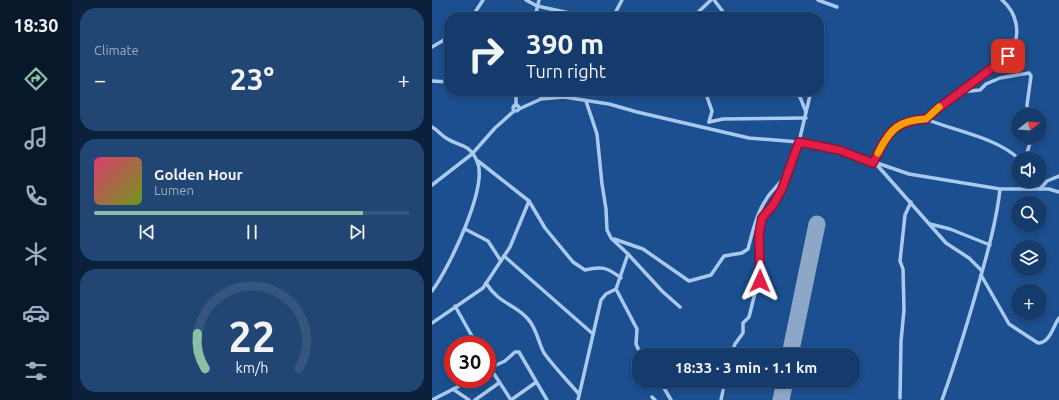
<!DOCTYPE html>
<meta charset="utf-8">
<style>
body{margin:0;font-family:Ubuntu,sans-serif;background:#214673;color:#f1f3f6;height:100vh;display:flex;flex-direction:column;font-size:15px;white-space:nowrap}
*{box-sizing:border-box;margin:0}
p{font-size:13px;color:#9dadc1}
.icon{flex:none;width:22px;height:22px;fill:none;stroke:currentColor;stroke-width:2;stroke-linecap:round;stroke-linejoin:round}
.map{position:relative;flex:1;overflow:hidden}
.details{display:flex;flex-direction:column;gap:8px;padding:8px;background:#0b203b;width:360px}
.details>*{flex:none}
.guide{position:absolute;left:12px;top:12px;width:380px;height:84px;border-radius:16px;box-shadow:0 2px 6px #0003,0 0 0 1px #33557e;background:#143b6b;color:#f1f3f6;overflow:hidden}
.needle{width:26px;rotate:73deg}
.buttons{position:absolute;left:579px;top:108px;display:grid;gap:8px}
.buttons a{display:grid;place-items:center;width:36px;height:36px;border-radius:50%;background:#143b6b;box-shadow:0 2px 6px #0003,0 0 0 1px #33557e;font-size:20px}
.speed{position:absolute;left:12px;top:336px;display:flex;gap:8px;font-size:20px;font-weight:700;text-align:center}
.speed>*{display:grid;place-content:center;width:52px;height:52px;border-radius:50%;background:#143b6b;box-shadow:0 2px 6px #0003,0 0 0 1px #33557e;line-height:1}
.speed .limit{border:6px solid #d22;background:#fff;color:#111}
.pin{position:absolute;display:grid;place-items:center;width:34px;height:34px;color:#fff;margin:-17px;border-radius:8px;box-shadow:0 2px 6px #0006}
.me{position:absolute;width:44px;margin:-22px;rotate:1deg;stroke-linejoin:round;filter:drop-shadow(0 0 3px #0008)}
.turn{display:flex;align-items:center;gap:14px;height:84px;padding:0 16px;font-size:18px}
.turn .icon{width:52px;height:52px;stroke-width:2.5}
.turn b{display:block;font-size:28px;line-height:34px}
.big{font-size:30px;font-weight:700;line-height:1.1}
.details .card{flex:1;display:flex;flex-direction:column;justify-content:center;gap:6px;min-width:0;padding:0 14px;border-radius:16px;background:#214673}
.details .dial{align-items:center;gap:0}
.dial svg{height:104px;overflow:visible;fill:none;stroke:#33557e;stroke-width:7;stroke-linecap:round;text-anchor:middle}
.dial text{fill:#f1f3f6;stroke:none}
.song{display:flex;align-items:center;gap:12px}
.cover{width:48px;height:48px;border-radius:6px;background:linear-gradient(135deg,hsl(340 70% 55%),hsl(80 70% 35%))}
.played{height:4px;border-radius:2px;background:linear-gradient(90deg,#8abfa5 85%,#33557e 85%)}
.keys{display:flex;justify-content:space-around;direction:ltr}
.heat{display:flex;justify-content:space-between;align-items:center;font-size:22px;direction:ltr}
.trip{position:absolute;left:200px;top:348px;width:228px;height:40px;border-radius:16px;background:#143b6b;box-shadow:0 2px 6px #0003,0 0 0 1px #33557e;font-weight:700;line-height:40px;text-align:center}
main{display:flex;flex:1;min-height:0}
.dock{display:flex;flex-direction:column;width:72px;justify-content:space-around;align-items:center;background:#08182b;color:#9dadc1}
.dock .icon{width:28px;height:28px}
.dock .selected{color:#8abfa5}
.dock b{font-size:18px;color:#f1f3f6}
.map>svg:first-child{display:block}
.lines{fill:none;stroke-linecap:round;stroke-linejoin:round}
.runway{stroke:#8da7c7;stroke-width:17}
.minor{stroke:#a9c9ee;stroke-width:3.5}
.route-casing{stroke:#92132f;stroke-width:10}
.route{stroke:#e11d48;stroke-width:7}
.slow{stroke:#f59e0b;stroke-width:7}
</style>
<main>
<nav class="dock">
<b>18:30</b>
<svg class="icon selected" aria-label="directions" viewBox="0 0 24 24"><path d="M12 3l9 9-9 9-9-9zM9 14v-3h6M13 9l2 2-2 2"/></svg>
<svg class="icon" aria-label="music" viewBox="0 0 24 24"><path d="M9 18V5l10-2v13"/><circle cx="6" cy="18" r="3"/><circle cx="16" cy="16" r="3"/></svg>
<svg class="icon" aria-label="phone" viewBox="0 0 24 24"><path d="M5 4h4l2 5-3 2q2 4 5 5l2-3 5 2v4C11 20 4 13 5 4z"/></svg>
<svg class="icon" aria-label="climate" viewBox="0 0 24 24"><path d="M12 3v18M4 7l16 10M4 17L20 7"/></svg>
<svg class="icon" aria-label="car" viewBox="0 0 24 24"><path d="M5 17H2v-5l4-1 3-4h7l3 4 3 1v5h-3M9 17h6M6 11h13"/><circle cx="7" cy="17" r="2"/><circle cx="17" cy="17" r="2"/></svg>
<svg class="icon" aria-label="filters" viewBox="0 0 24 24"><path d="M4 7h16M4 17h16"/><circle cx="9" cy="7" r="2"/><circle cx="15" cy="17" r="2"/></svg>
</nav>
<section class="details">
<div class="card"><p>Climate</p>
<div class="heat"><a>−</a><b class="big">23°</b><a>+</a></div>
</div>
<div class="card">
<div class="song"><i class="cover"></i><div><b>Golden Hour</b><p>Lumen</p></div></div>
<div class="played"></div>
<div class="keys"><svg class="icon" aria-label="previous" viewBox="0 0 24 24"><path d="M18 5L8 12l10 7zM5 5v14"/></svg><svg class="icon" aria-label="pause" viewBox="0 0 24 24"><path d="M8 5v14M16 5v14"/></svg><svg class="icon" aria-label="next" viewBox="0 0 24 24"><path d="M6 5l10 7-10 7zM19 5v14"/></svg></div>
</div>
<div class="card dial"><svg viewBox="0 0 100 80">
<path d="M14 69A42 42 0 1 1 86 69"/>
<path d="M14 69A42 42 0 0 1 8 42" stroke="#8abfa5"/>
<text x="50" y="56" font-size="32" font-weight="700">22</text>
<text x="50" y="72" font-size="11">km/h</text>
</svg></div>
</section>
<div class="map">
<svg width="627" height="400" viewBox="0 0 627 400">
<rect width="100%" height="100%" fill="#1b4f8f"/>
<g class="lines">
<g class="runway">
<polyline points="358,355 385,224"/>
<polyline points="349,400 353,381"/>
</g>
<g class="minor">
<polyline points="94,0 105,6 156,17"/>
<polyline points="282,0 295,17"/>
<polyline points="386,0 405,7"/>
<path d="M570,0C585,13 589,33 580,51L504,110L494,119C522,131 564,137 587,159"/>
<polyline points="40,17 51,0"/>
<polyline points="103,17 107,0"/>
<polyline points="181,17 190,0"/>
<polyline points="261,17 279,0"/>
<polyline points="387,42 390,45 387,59"/>
<polyline points="0,47 17,37"/>
<polyline points="0,81 17,82"/>
<polyline points="84,91 84,106"/>
<polyline points="109,91 109,99"/>
<polyline points="273,91 280,111 277,122"/>
<polyline points="362,91 368,97 374,112"/>
<polyline points="528,92 548,90 554,84 568,78 597,73 599,76 595,105 596,115"/>
<polyline points="132,97 138,91"/>
<circle cx="84" cy="108" r="3"/>
<polyline points="87,109 109,99 132,97 177,104 205,112 317,138 367,142 407,150 477,174 568,189 617,189 627,192"/>
<polyline points="277,122 291,119 374,118"/>
<path d="M0,127C6,130 9,135 14,138C27,147 36,142 45,161C57,186 16,270 0,291"/>
<polyline points="593,159 600,137"/>
<path d="M46,161L97,201L113,228L141,262L153,270C169,266 175,267 189,278"/>
<path d="M441,163C455,135 460,121 494,119"/>
<polyline points="445,165 514,243 537,258 550,271"/>
<polyline points="595,181 598,189"/>
<polyline points="0,185 40,154 63,128 82,111"/>
<polyline points="608,189 615,181 627,176"/>
<polyline points="498,224 518,229 558,245"/>
<polyline points="33,229 56,241 69,261"/>
<path d="M182,239L211,249L257,281L279,275L292,256L310,253L316,249C322,225 327,204 344,187C347,184 349,180 353,178"/>
<polyline points="196,254 230,291 248,307"/>
<polyline points="72,256 161,334"/>
<path d="M549,275L577,324L606,343C618,343 621,326 627,318"/>
<path d="M54,283C67,304 83,304 96,319C105,329 106,342 112,353C122,367 135,380 146,393"/>
<polyline points="184,289 205,329 204,344 209,355"/>
<polyline points="23,306 45,345"/>
<polyline points="0,323 51,288 78,247 97,201"/>
<polyline points="299,355 303,344 311,333 311,323 317,317 323,293 327,285 327,234 330,218 344,201 350,189 367,142 379,91"/>
<polyline points="55,363 79,400"/>
<polyline points="58,368 73,361 83,352 87,352 115,400"/>
<polyline points="228,381 239,400"/>
<polyline points="21,389 37,400"/>
<polyline points="220,397 223,400"/>
<polyline points="468,398 469,341 472,310 471,269 468,261 473,215 479,202"/>
<polyline points="0,400 41,379"/>
<polyline points="43,400 67,383"/>
<polyline points="79,400 103,383"/>
<polyline points="146,400 169,300 174,294 184,289 196,254 179,238 175,230 174,209 170,184 165,134 154,101"/>
<polyline points="289,400 293,381"/>
<path d="M510,400C525,358 538,315 550,272C558,244 565,218 568,189"/>
</g>
</g>
<g class="lines">
<defs>
<path id="route" d="M328,281L327,234L330,218L341,205L350,189L367,142L407,150L441,163C455,135 460,121 494,119L504,110L576,56"/>
</defs>
<use href="#route" class="route-casing"/>
<use href="#route" class="route"/>
<path class="slow" d="M446,153C458,129 467,120 494,119L507,107"/>
</g>
</svg>
<div class="buttons">
<a><svg class="needle" viewBox="-14 -14 28 28"><path d="M0-13l5 13h-10z" fill="#e53935"/><path d="M0 13l5-13h-10z" fill="#9dadc1"/></svg></a>
<a><svg class="icon" aria-label="sound" viewBox="0 0 24 24"><path d="M4 9h4l5-4v14l-5-4H4zM17 9q2 3 0 6"/></svg></a>
<a><svg class="icon" aria-label="search" viewBox="0 0 24 24"><circle cx="10" cy="10" r="6"/><path d="M15 15l6 6"/></svg></a>
<a><svg class="icon" aria-label="layers" viewBox="0 0 24 24"><path d="M12 4l9 5-9 5-9-5zM3 14l9 5 9-5"/></svg></a>
<a>+</a>
</div>
<div class="speed"><div class="limit">30</div></div>
<div class="pin" style="left:576px;top:56px;background:#d93025"><svg class="icon" aria-label="arrive" viewBox="0 0 24 24"><path d="M6 21V4h12l-3 4 3 4H6"/></svg></div>
<svg class="me" style="left:328px;top:281px" viewBox="-20 -20 40 40"><path d="M0-17L14 15 0 8-14 15z" fill="#e11d48" stroke="#fff" stroke-width="4"/></svg>
<div class="trip">18:33 · 3 min · 1.1 km</div>
<div class="guide">
<div class="turn"><svg class="icon" aria-label="right" viewBox="0 0 24 24"><path d="M7 20v-9h11M14 6l5 5-5 5"/></svg><div><b>390 m</b>Turn right</div></div>
</div>
</div>
</main>
